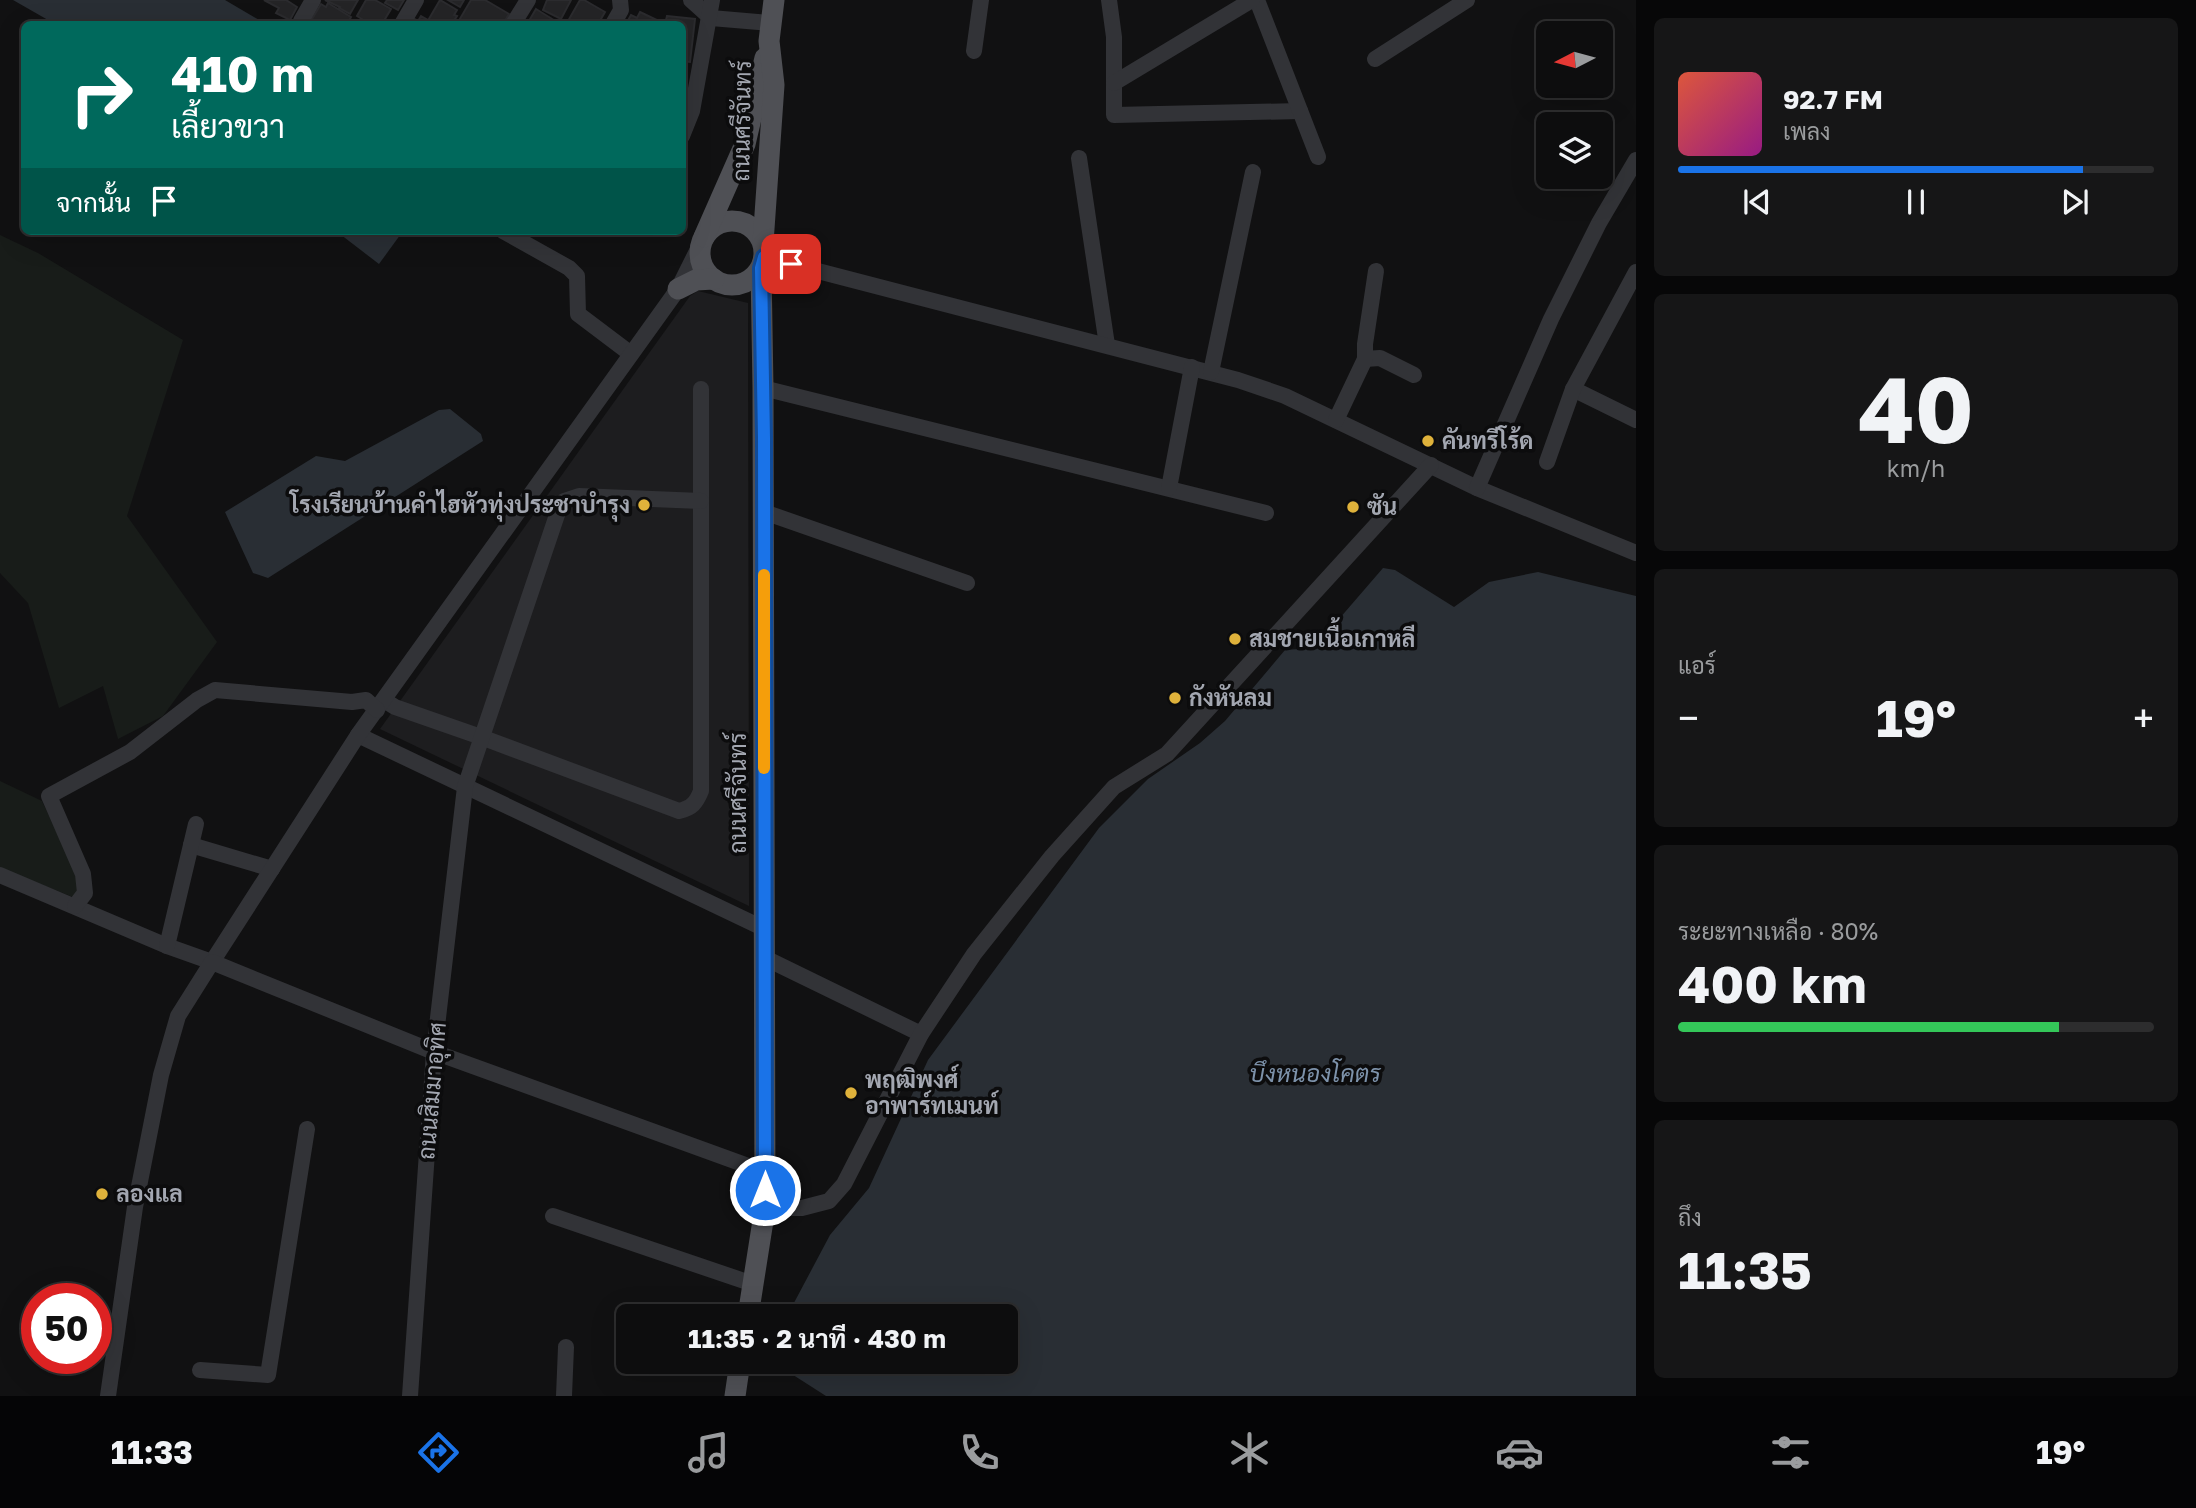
<!DOCTYPE html>
<html lang="th">
<meta charset="utf-8">
<style>
body{margin:0;font-family:"Golos Text",Sarabun,sans-serif;background:#161617;color:#f1f3f6;height:100vh;display:flex;flex-direction:column;font-size:26px;white-space:nowrap}
*{box-sizing:border-box;margin:0}
p{font-size:23px;color:#9a9c9e}
.icon{flex:none;width:38px;height:38px;fill:none;stroke:currentColor;stroke-width:2;stroke-linecap:round;stroke-linejoin:round}
.map{position:relative;flex:1;overflow:hidden}
.panel{display:flex;flex-direction:column;gap:18px;padding:18px;background:#070708;width:560px}
.panel>*{flex:none}
.top-card{position:absolute;left:21px;top:21px;width:665px;height:214px;border-radius:10px;box-shadow:0 7px 28px #0002,0 0 0 2px #2d2d2e;background:#00695c;color:#fff;overflow:hidden}
.needle{width:46px;rotate:264deg}
.buttons{position:absolute;left:1536px;top:21px;display:grid;gap:14px}
.buttons a{display:grid;place-items:center;width:77px;height:77px;border-radius:10px;background:#0d0d0e;box-shadow:0 7px 28px #0002,0 0 0 2px #2d2d2e;font-size:35px}
.speed{position:absolute;left:21px;top:1283px;display:flex;gap:14px;font-size:35px;font-weight:700;text-align:center}
.speed>*{display:grid;place-content:center;width:91px;height:91px;border-radius:50%;background:#0d0d0e;box-shadow:0 7px 28px #0002,0 0 0 2px #2d2d2e;line-height:1}
.speed .limit{border:10px solid #d22;background:#fff;color:#111}
.pin{position:absolute;display:grid;place-items:center;width:60px;height:60px;color:#fff;margin:-30px;border-radius:14px;box-shadow:0 4px 10px #0006}
.me{position:absolute;width:77px;margin:-38px;rotate:0deg;stroke-linejoin:round;filter:drop-shadow(0 0 5px #0008)}
.turn{display:flex;align-items:center;gap:24px;height:147px;padding:0 35px;font-size:32px}
.turn .icon{width:91px;height:91px;stroke-width:2.5}
.turn b{display:block;font-size:49px;line-height:60px}
.then{display:flex;align-items:center;height:66px;padding:0 35px;background:#0003;gap:14px;font-size:26px}
.big{font-size:52px;font-weight:700;line-height:1.1}
.panel .tile{flex:1;display:flex;flex-direction:column;justify-content:center;gap:10px;min-width:0;padding:0 24px;border-radius:10px;background:#161617}
.panel .dial{align-items:center;gap:0}
.dial b{font-size:91px;line-height:1}
.song{display:flex;align-items:center;gap:21px}
.cover{width:84px;height:84px;border-radius:10px;background:linear-gradient(135deg,hsl(10 70% 55%),hsl(310 70% 35%))}
.played{height:7px;border-radius:4px;background:linear-gradient(90deg,#1a73e8 85%,#2d2d2e 85%)}
.keys{display:flex;justify-content:space-around;direction:ltr}
.heat{display:flex;justify-content:space-between;align-items:center;font-size:38px;direction:ltr}
.charge{height:10px;border-radius:5px;background:linear-gradient(90deg,#34c759 80%,#2d2d2e 0)}
.trip{position:absolute;left:616px;top:1304px;width:402px;height:70px;border-radius:10px;background:#0d0d0e;box-shadow:0 7px 28px #0002,0 0 0 2px #2d2d2e;font-weight:700;line-height:70px;text-align:center}
.dock{display:flex;height:112px;justify-content:space-around;align-items:center;background:#050506;color:#9a9c9e}
.dock .icon{width:49px;height:49px}
.dock .on{color:#1a73e8}
.dock b{font-size:32px;color:#f1f3f6}
main{display:flex;flex:1;min-height:0}
.map>svg:first-child{display:block}
.built{fill:#1d1d1f}
.green{fill:#181c19}
.water{fill:#292e34}
.building{fill:#242426;stroke:#2b2b2e;stroke-width:2}
.lines{fill:none;stroke-linecap:round;stroke-linejoin:round}
.minor{stroke:#323337;stroke-width:16}
.major{stroke:#4f5055;stroke-width:21}
.route-casing{stroke:#114b97;stroke-width:18}
.route{stroke:#1a73e8;stroke-width:12}
.slow{stroke:#f59e0b;stroke-width:12}
.poi-dot{fill:#dfb23b;stroke:#0c0c0d;stroke-width:2.5}
.labels{text-anchor:middle;stroke-width:7;stroke-linejoin:round;paint-order:stroke}
.street-label{font-size:23px;fill:#a3a7b1;stroke:#0c0c0d}
.poi-label{font-size:23px;font-weight:bold;fill:#a3a7b1;stroke:#0c0c0d;text-anchor:start}
.water-label{font-size:24px;font-style:italic;fill:#7d92aa;stroke:#0c0c0d}
</style>
<main>
<div class="map">
<svg width="1636" height="1396" viewBox="0 0 1636 1396">
<rect width="100%" height="100%" fill="#111112"/>
<polygon class="built" points="698,291 748,303 749,906 380,729 690,296"/>
<g class="green">
<polygon points="0,235 38,253 183,340 127,516 217,642 163,716 118,739 103,686 59,708 28,603 0,573"/>
<polygon points="0,781 42,801 78,877 81,893 75,898 0,868"/>
</g>
<g class="water">
<polygon points="13,0 225,0 266,24 55,24"/>
<polygon points="336,231 403,231 379,264"/>
<polygon points="450,409 481,434 483,441 268,578 253,573 225,512 316,456 345,461 439,410"/>
<polygon points="1383,568 1395,570 1454,607 1489,582 1538,572 1636,596 1636,1396 826,1396 776,1364 777,1362 1006,1362 1006,1316 787,1316 830,1235 869,1188 928,1060 1099,828 1148,779 1200,743 1225,721 1285,650 1314,648"/>
</g>
<g class="building">
<polygon points="264,0 286,0 297,7 290,20 276,13 279,8"/>
<polygon points="325,0 358,0 350,14 339,8 340,7"/>
<polygon points="366,0 375,0 391,9 385,19 390,22 388,24 370,24 357,16"/>
<polygon points="387,0 404,0 398,10 385,3"/>
<polygon points="440,0 457,10 454,15 457,16 452,24 426,24"/>
<polygon points="448,0 464,0 460,7"/>
<polygon points="471,0 485,0 509,14 503,24 491,22 490,24 457,24"/>
<polygon points="547,0 571,0 561,19 543,10"/>
<polygon points="580,0 584,0 605,12 598,24 574,24 568,21"/>
<polygon points="328,3 351,17 347,24 309,24 321,4 326,7"/>
<polygon points="536,9 557,22 556,24 531,24 529,21"/>
<polygon points="640,12 665,24 626,24 631,15 637,18"/>
<polygon points="421,16 428,20 425,24 409,24 413,18 418,21"/>
<polygon points="667,16 695,19 690,62 682,61 682,24 665,24"/>
</g>
<g class="lines">
<g class="minor">
<polyline points="691,0 711,18 771,23"/>
<polyline points="1109,0 1114,37 1114,115 1300,111"/>
<polyline points="1257,0 1318,157"/>
<polyline points="301,21 313,0"/>
<polyline points="402,24 416,0"/>
<polyline points="513,24 528,0"/>
<polyline points="613,24 621,10 620,0"/>
<polyline points="974,51 981,0"/>
<polyline points="1375,59 1467,0"/>
<polyline points="1114,83 1252,0"/>
<polyline points="682,136 692,111 712,0"/>
<polyline points="1079,158 1107,345"/>
<polyline points="503,231 569,268 577,276 578,314 631,354"/>
<polyline points="764,257 1238,380 1285,396 1477,488 1636,553"/>
<polyline points="1365,359 1380,358 1414,375"/>
<polyline points="1211,372 1253,172"/>
<polyline points="763,388 1266,513"/>
<polyline points="1573,389 1636,420"/>
<polyline points="1336,420 1365,359 1365,344 1376,271"/>
<polyline points="1547,462 1573,389 1636,272"/>
<polyline points="1169,488 1192,367"/>
<polyline points="1477,488 1551,319 1599,223 1636,160"/>
<polyline points="764,512 967,583"/>
<path d="M384,700L395,707L481,737L679,811C692,808 696,803 701,791V389"/>
<polyline points="358,735 765,929"/>
<polyline points="191,845 272,869"/>
<polyline points="0,875 167,946 212,962 358,735 678,289 704,237"/>
<polyline points="75,906 85,893 83,874 49,796 130,752 197,700 215,690 352,702 366,700 377,710"/>
<polyline points="167,946 196,824"/>
<polyline points="765,958 921,1034"/>
<polyline points="765,1208 802,1208 829,1201 844,1184 921,1034 974,954 1052,856 1114,787 1167,754 1431,465"/>
<polyline points="553,1216 753,1284"/>
<polyline points="200,1370 268,1375 307,1129"/>
<polyline points="108,1396 135,1207 161,1075 178,1016 212,962 434,1052 765,1172"/>
<polyline points="410,1396 434,1052 465,787 559,509 564,501 579,496 701,501"/>
<polyline points="564,1396 566,1347"/>
</g>
<g class="major">
<circle cx="732" cy="253" r="32"/>
<polyline points="704,237 745,144 765,58"/>
<polyline points="763,243 774,85 769,41 774,0"/>
<polyline points="678,289 696,280 714,279"/>
<polyline points="748,1316 765,1208 763,388 761,268"/>
<polyline points="735,1396 740,1362"/>
</g>
</g>
<g class="lines">
<defs>
<polyline id="route" points="765,1190 764,438 761,268 764,257 791,264"/>
</defs>
<use href="#route" class="route-casing"/>
<use href="#route" class="route"/>
<polyline class="slow" points="764,575 764,768"/>
</g>
<g class="poi-dot">
<circle cx="1428" cy="441" r="7"/>
<circle cx="644" cy="505" r="7"/>
<circle cx="1353" cy="507" r="7"/>
<circle cx="1235" cy="639" r="7"/>
<circle cx="1175" cy="698" r="7"/>
<circle cx="851" cy="1093" r="7"/>
<circle cx="102" cy="1194" r="7"/>
</g>
<g class="labels">
<g class="street-label">
<text transform="translate(742 121) rotate(-89)" y="8">ถนนศรีจันทร์</text>
<text transform="translate(738 793) rotate(-90)" y="8">ถนนศรีจันทร์</text>
<text transform="translate(432 1091) rotate(-85)" y="8">ถนนสิมมาอุทิศ</text>
</g>
<g class="poi-label">
<text x="1442" y="449">คันทรีโร้ด</text>
<text x="630" y="513" text-anchor="end">โรงเรียนบ้านคำไฮหัวทุ่งประชาบำรุง</text>
<text x="1367" y="515">ซัน</text>
<text x="1249" y="647">สมชายเนื้อเกาหลี</text>
<text x="1189" y="706">กังหันลม</text>
<text x="865" y="1088">พฤฒิพงศ์<tspan x="865" dy="26">อาพาร์ทเมนท์</tspan></text>
<text x="116" y="1202">ลองแล</text>
</g>
<g class="water-label">
<text x="1315" y="1082">บึงหนองโคตร</text>
</g>
</g>
</svg>
<div class="buttons">
<a><svg class="needle" viewBox="-14 -14 28 28"><path d="M0-13l5 13h-10z" fill="#e53935"/><path d="M0 13l5-13h-10z" fill="#9a9c9e"/></svg></a>
<a><svg class="icon" aria-label="layers" viewBox="0 0 24 24"><path d="M12 4l9 5-9 5-9-5zM3 14l9 5 9-5"/></svg></a>
</div>
<div class="speed"><div class="limit">50</div></div>
<div class="pin" style="left:791px;top:264px;background:#d93025"><svg class="icon" aria-label="arrive" viewBox="0 0 24 24"><path d="M6 21V4h12l-3 4 3 4H6"/></svg></div>
<svg class="me" style="left:765px;top:1190px" viewBox="-20 -20 40 40"><circle r="17" fill="#1a73e8" stroke="#fff" stroke-width="3"/><path d="M0-11L8 9 0 5-8 9z" fill="#fff"/></svg>
<div class="trip">11:35 · 2 นาที · 430 m</div>
<div class="top-card">
<div class="turn"><svg class="icon" aria-label="right" viewBox="0 0 24 24"><path d="M7 20v-9h11M14 6l5 5-5 5"/></svg><div><b>410 m</b>เลี้ยวขวา</div></div>
<div class="then">จากนั้น<svg class="icon" aria-label="arrive" viewBox="0 0 24 24"><path d="M6 21V4h12l-3 4 3 4H6"/></svg></div>
</div>
</div>
<section class="panel">
<div class="tile">
<div class="song"><i class="cover"></i><div><b>92.7 FM</b><p>เพลง</p></div></div>
<div class="played"></div>
<div class="keys"><svg class="icon" aria-label="previous" viewBox="0 0 24 24"><path d="M18 5L8 12l10 7zM5 5v14"/></svg><svg class="icon" aria-label="pause" viewBox="0 0 24 24"><path d="M8 5v14M16 5v14"/></svg><svg class="icon" aria-label="next" viewBox="0 0 24 24"><path d="M6 5l10 7-10 7zM19 5v14"/></svg></div>
</div>
<div class="tile dial"><b>40</b><p>km/h</p></div>
<div class="tile"><p>แอร์</p>
<div class="heat"><a>−</a><b class="big">19°</b><a>+</a></div>
</div>
<div class="tile"><p>ระยะทางเหลือ · 80%</p><b class="big">400 km</b><div class="charge"></div></div>
<div class="tile"><p>ถึง</p><b class="big">11:35</b></div>
</section>
</main>
<nav class="dock">
<b>11:33</b>
<svg class="icon on" aria-label="directions" viewBox="0 0 24 24"><path d="M12 3l9 9-9 9-9-9zM9 14v-3h6M13 9l2 2-2 2"/></svg>
<svg class="icon" aria-label="music" viewBox="0 0 24 24"><path d="M9 18V5l10-2v13"/><circle cx="6" cy="18" r="3"/><circle cx="16" cy="16" r="3"/></svg>
<svg class="icon" aria-label="phone" viewBox="0 0 24 24"><path d="M5 4h4l2 5-3 2q2 4 5 5l2-3 5 2v4C11 20 4 13 5 4z"/></svg>
<svg class="icon" aria-label="climate" viewBox="0 0 24 24"><path d="M12 3v18M4 7l16 10M4 17L20 7"/></svg>
<svg class="icon" aria-label="car" viewBox="0 0 24 24"><path d="M5 17H2v-5l4-1 3-4h7l3 4 3 1v5h-3M9 17h6M6 11h13"/><circle cx="7" cy="17" r="2"/><circle cx="17" cy="17" r="2"/></svg>
<svg class="icon" aria-label="filters" viewBox="0 0 24 24"><path d="M4 7h16M4 17h16"/><circle cx="9" cy="7" r="2"/><circle cx="15" cy="17" r="2"/></svg>
<b>19°</b>
</nav>
